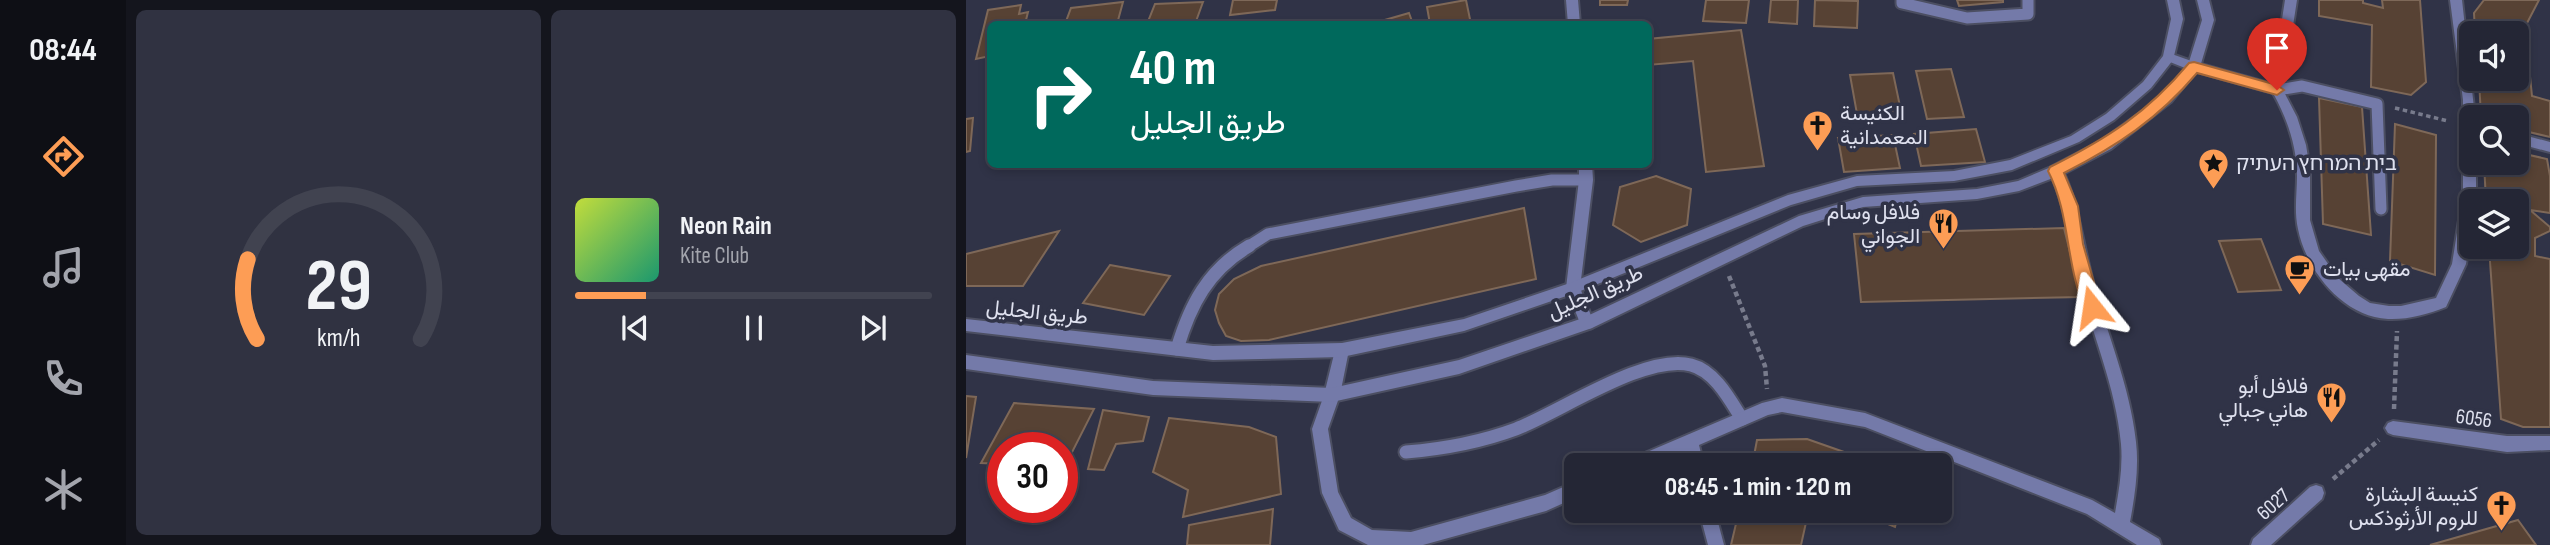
<!DOCTYPE html>
<meta charset="utf-8">
<style>
body{margin:0;font-family:"Sofia Sans Condensed",Vazirmatn,"Noto Sans Hebrew",sans-serif;background:#303241;color:#f1f3f6;height:100vh;display:flex;flex-direction:column;font-size:26px;white-space:nowrap}
*{box-sizing:border-box;margin:0}
p{font-size:23px;color:#a3a5ad}
.icon{flex:none;width:38px;height:38px;fill:none;stroke:currentColor;stroke-width:2;stroke-linecap:round;stroke-linejoin:round}
.map{position:relative;flex:1;overflow:hidden}
.sheet{display:flex;flex-direction:column;gap:10px;padding:10px;background:#14151d;width:840px}
.sheet>*{flex:none}
.banner{position:absolute;left:21px;top:21px;width:665px;height:147px;border-radius:10px;box-shadow:0 4px 10px #0003,0 0 0 2px #414350;background:#00695c;color:#fff;overflow:hidden}
.controls{position:absolute;left:1493px;top:21px;display:grid;gap:14px}
.controls a{display:grid;place-items:center;width:70px;height:70px;border-radius:10px;background:#242635;box-shadow:0 4px 10px #0003,0 0 0 2px #414350;font-size:35px}
.speed{position:absolute;left:21px;top:432px;display:flex;gap:14px;font-size:35px;font-weight:700;text-align:center}
.speed>*{display:grid;place-content:center;width:91px;height:91px;border-radius:50%;background:#242635;box-shadow:0 4px 10px #0003,0 0 0 2px #414350;line-height:1}
.speed .limit{border:10px solid #d22;background:#fff;color:#111}
.pin{position:absolute;display:grid;place-items:center;width:60px;height:60px;color:#fff;margin:-72px -30px;border-radius:50% 50% 50% 0;rotate:-45deg;box-shadow:0 0 7px #0007}
.pin .icon{rotate:45deg}
.me{position:absolute;width:77px;margin:-38px;rotate:345deg;stroke-linejoin:round;filter:drop-shadow(0 0 5px #0008)}
.turn{display:flex;align-items:center;gap:24px;height:147px;padding:0 28px;font-size:32px}
.turn .icon{width:91px;height:91px;stroke-width:2.5}
.turn b{display:block;font-size:49px;line-height:60px}
.sheet .tile{flex:1;display:flex;flex-direction:column;justify-content:center;gap:10px;min-width:0;padding:0 24px;border-radius:10px;background:#303241}
.sheet .dial{align-items:center;gap:0}
.dial svg{height:182px;overflow:visible;fill:none;stroke:#414350;stroke-width:7;stroke-linecap:round;text-anchor:middle}
.dial text{fill:#f1f3f6;stroke:none}
.song{display:flex;align-items:center;gap:21px}
.cover{width:84px;height:84px;border-radius:10px;background:linear-gradient(135deg,hsl(70 70% 55%),hsl(160 70% 35%))}
.played{height:7px;border-radius:4px;background:linear-gradient(90deg,#fd9d55 20%,#414350 20%)}
.keys{display:flex;justify-content:space-around;direction:ltr}
.sheet .tiles{flex:1;display:grid;gap:10px;grid-template-columns:repeat(2,1fr)}
.trip{position:absolute;left:598px;top:453px;width:388px;height:70px;border-radius:10px;background:#242635;box-shadow:0 4px 10px #0003,0 0 0 2px #414350;font-weight:700;line-height:70px;text-align:center}
main{display:flex;flex:1;min-height:0}
.tab-bar{display:flex;flex-direction:column;width:126px;justify-content:space-around;align-items:center;background:#0e0f15;color:#a3a5ad}
.tab-bar .icon{width:49px;height:49px}
.tab-bar .current{color:#fd9d55}
.tab-bar b{font-size:32px;color:#f1f3f6}
.map>svg:first-child{display:block}
.building{fill:#574234;stroke:#7e6858;stroke-width:2}
.lines{fill:none;stroke-linecap:round;stroke-linejoin:round}
.service-far1-casing{stroke:#4c4f62;stroke-width:15}
.service-casing{stroke:#4c4f62;stroke-width:17}
.minor-casing{stroke:#4c4f62;stroke-width:4}
.tertiary-casing{stroke:#4c4f62;stroke-width:4}
.path-far1{stroke:#787b8c;stroke-width:3.5;stroke-dasharray:4.5 3.5;stroke-linecap:butt}
.path{stroke:#787b8c;stroke-width:4.5;stroke-dasharray:5 3.5;stroke-linecap:butt}
.service-far1{stroke:#747aa9;stroke-width:11}
.service{stroke:#747aa9;stroke-width:13}
.minor{fill:#747aa9;fill-rule:evenodd}
.tertiary{fill:#747aa9;fill-rule:evenodd}
.route{fill:#fd9d55;stroke:#a46637;stroke-width:2}
.labels{text-anchor:middle;stroke-width:7;stroke-linejoin:round;paint-order:stroke}
.poi-label{font-size:21px;fill:#dfe1ef;stroke:#303347;text-anchor:start}
.street-label{font-size:21px;fill:#dfe1ef;stroke:#303347}
</style>
<main>
<nav class="tab-bar">
<b>08:44</b>
<svg class="icon current" aria-label="directions" viewBox="0 0 24 24"><path d="M12 3l9 9-9 9-9-9zM9 14v-3h6M13 9l2 2-2 2"/></svg>
<svg class="icon" aria-label="music" viewBox="0 0 24 24"><path d="M9 18V5l10-2v13"/><circle cx="6" cy="18" r="3"/><circle cx="16" cy="16" r="3"/></svg>
<svg class="icon" aria-label="phone" viewBox="0 0 24 24"><path d="M5 4h4l2 5-3 2q2 4 5 5l2-3 5 2v4C11 20 4 13 5 4z"/></svg>
<svg class="icon" aria-label="climate" viewBox="0 0 24 24"><path d="M12 3v18M4 7l16 10M4 17L20 7"/></svg>
</nav>
<section class="sheet">
<div class="tiles">
<div class="tile dial"><svg viewBox="0 0 100 80">
<path d="M14 69A42 42 0 1 1 86 69"/>
<path d="M14 69A42 42 0 0 1 10 34" stroke="#fd9d55"/>
<text x="50" y="56" font-size="32" font-weight="700">29</text>
<text x="50" y="72" font-size="11">km/h</text>
</svg></div>
<div class="tile">
<div class="song"><i class="cover"></i><div><b>Neon Rain</b><p>Kite Club</p></div></div>
<div class="played"></div>
<div class="keys"><svg class="icon" aria-label="previous" viewBox="0 0 24 24"><path d="M18 5L8 12l10 7zM5 5v14"/></svg><svg class="icon" aria-label="pause" viewBox="0 0 24 24"><path d="M8 5v14M16 5v14"/></svg><svg class="icon" aria-label="next" viewBox="0 0 24 24"><path d="M6 5l10 7-10 7zM19 5v14"/></svg></div>
</div>
</div>
</section>
<div class="map">
<svg width="1584" height="545" viewBox="0 0 1584 545">
<rect width="100%" height="100%" fill="#303347"/>
<g class="building">
<polygon points="267,0 311,0 309,10 264,15"/>
<polygon points="500,0 505,24 464,24 461,7"/>
<polygon points="634,0 662,0 661,5 634,5"/>
<polygon points="740,0 783,0 780,23 737,21"/>
<polygon points="805,0 832,0 831,24 803,22"/>
<polygon points="849,0 892,1 891,28 848,26"/>
<polygon points="991,0 1037,0 1037,2 993,6"/>
<polygon points="1353,0 1397,0 1397,3 1417,8 1416,0 1454,0 1460,82 1445,95 1405,87 1406,25 1353,16"/>
<polygon points="1518,0 1573,0 1559,27 1566,96 1584,101 1584,137 1550,129 1550,117 1515,117 1513,79 1550,79 1550,33 1509,33 1508,13"/>
<polygon points="157,2 151,24 99,24 105,8"/>
<polygon points="237,2 229,24 181,24 189,4"/>
<polygon points="55,5 53,14 62,12 59,24 24,24 24,56 10,59 22,10"/>
<polygon points="443,13 447,24 413,24 412,22"/>
<polygon points="775,30 798,166 740,172 727,61 682,65 682,39"/>
<polygon points="985,69 998,117 961,119 950,71"/>
<polygon points="927,73 935,111 891,114 884,75"/>
<polygon points="1353,98 1396,107 1405,235 1357,224"/>
<polygon points="7,118 4,151 0,152 0,119"/>
<polygon points="1429,124 1470,135 1469,275 1424,261"/>
<polygon points="1010,129 1019,162 955,166 948,134"/>
<polygon points="927,135 934,168 878,172 872,138"/>
<polygon points="1550,152 1581,159 1584,176 1584,213 1564,210 1584,227 1584,231 1569,238 1569,256 1584,259 1584,427 1557,427 1535,419 1523,247 1550,247 1550,201 1520,201 1518,163 1550,163"/>
<polygon points="690,176 725,189 721,225 675,242 647,225 654,187"/>
<polygon points="558,208 570,279 303,340 275,341 260,336 253,323 249,310 253,294 268,279 295,266"/>
<polygon points="1098,228 1115,297 895,302 888,234"/>
<polygon points="93,231 57,286 0,286 0,254"/>
<polygon points="1295,239 1315,290 1272,292 1253,241"/>
<polygon points="144,265 204,276 178,315 117,303"/>
<polygon points="0,396 10,397 0,458"/>
<polygon points="48,403 128,409 97,470 96,448 37,448 37,464 15,463"/>
<polygon points="137,410 183,417 177,441 150,444 138,470 122,469"/>
<polygon points="203,418 283,427 310,437 315,494 217,517 222,490 187,472"/>
<polygon points="841,439 918,466 786,466 791,440"/>
<polygon points="307,509 304,545 221,545 223,525"/>
<polygon points="773,511 805,511 841,518 835,545 765,545"/>
<polygon points="890,511 933,511 929,527"/>
<polygon points="1552,520 1570,545 1464,545"/>
</g>
<g class="lines">
<defs>
<g id="service-far1">
<polyline points="936,0 936,3 1001,18 1062,14 1062,0"/>
<polyline points="1311,90 1336,86 1411,104 1415,209"/>
<polyline points="280,248 302,234 550,186 586,180 620,180"/>
</g>
<g id="service">
<path d="M211,349C224,305 242,270 283,246"/>
<path d="M440,452C477,449 515,442 550,429C594,412 680,353 725,365C749,371 764,400 776,419"/>
</g>
<g id="minor">
<polygon points="600,0 612,0 614,24 602,24"/>
<path d="M1319,0H1331L1317,90L1331,117L1340,145L1344,170V220L1353,251L1372,278L1393,296L1404,303L1423,306H1435L1470,298L1486,264L1497,195V100L1484,0H1496L1509,117H1505V163H1510V201H1505V231L1500,264L1480,307C1462,314 1441,320 1422,319C1377,317 1340,270 1332,229C1328,211 1331,194 1331,176C1331,147 1321,118 1307,93L1224,70L1199,60L1197,57L1203,53L1231,63L1306,84Z"/>
<polygon points="1550,133 1584,142 1584,152 1550,143"/>
<polygon points="613,164 626,164 627,180 614,288 628,323 626,328 621,329 616,328 600,288 613,180"/>
<path d="M1090,166L1095,167C1113,203 1116,242 1127,281C1141,334 1164,386 1170,442C1173,468 1169,495 1164,522L1193,539L1195,545H1171L1121,514L899,427L816,412L802,415L733,445L738,466H722L719,451L685,466H658L660,461L796,403L816,398L899,413L1126,500L1149,513C1153,490 1157,467 1155,444C1150,387 1126,334 1112,279C1103,243 1100,205 1083,171Z"/>
<polygon points="376,343 381,345 383,350 374,395 362,429 372,492 385,518 406,530 445,532 579,495 611,481 611,497 580,511 457,545 402,545 373,530 356,493 346,429 358,395 369,350 371,345"/>
<polygon points="1427,421 1541,436 1584,436 1584,450 1541,452 1427,435 1422,433 1419,428 1422,423"/>
<polygon points="1350,485 1356,487 1358,493 1356,499 1305,545 1285,545 1287,539 1344,487"/>
<polygon points="733,511 749,511 758,545 742,545"/>
</g>
<g id="tertiary">
<polygon points="1201,0 1213,0 1217,19 1207,60 1185,88 1148,120 1113,142 1046,170 988,181 891,186 825,205 612,292 498,331 376,357 247,360 0,331 0,319 247,346 376,343 498,319 604,283 822,195 891,176 988,171 1044,160 1105,136 1140,114 1177,82 1197,56 1205,19"/>
<polygon points="1231,0 1243,0 1248,20 1234,67 1205,102 1145,149 1095,175 1053,191 1011,199 897,207 837,226 626,328 493,374 366,402 187,395 0,369 0,355 187,381 366,388 493,360 617,318 833,216 897,197 1011,189 1052,181 1085,167 1135,141 1197,96 1222,65 1236,20"/>
</g>
</defs>
<use href="#service-far1" class="service-far1-casing"/>
<use href="#service" class="service-casing"/>
<use href="#minor" class="minor-casing"/>
<use href="#tertiary" class="tertiary-casing"/>
<polyline class="path-far1" points="1429,108 1482,121"/>
<g class="path">
<polyline points="763,276 799,366 801,389"/>
<polyline points="1428,409 1431,331"/>
<polyline points="1367,479 1413,440"/>
</g>
<use href="#service-far1" class="service-far1"/>
<use href="#service" class="service"/>
<use href="#minor" class="minor"/>
<use href="#tertiary" class="tertiary"/>
</g>
<path class="route" d="M1228,62L1311,85L1318,90L1311,95L1231,73C1192,119 1151,146 1098,173L1112,206L1117,244L1135,307L1132,313H1121C1099,268 1105,215 1082,171L1084,167C1142,138 1181,113 1223,63Z"/>
<defs>
<symbol id="church-pin" viewBox="-11 -11 22 30"><path d="M0 17L-7.5 6A9.5 9.5 0 1 1 7.5 6Z" fill="#fd9d55" stroke="#303347"/><path d="M-1.2-6h2.4v3.5h3.3v2.4h-3.3V6h-2.4V-.1h-3.3v-2.4h3.3Z" fill="#111"/></symbol>
<symbol id="sight-pin" viewBox="-11 -11 22 30"><path d="M0 17L-7.5 6A9.5 9.5 0 1 1 7.5 6Z" fill="#fd9d55" stroke="#303347"/><path d="M0-6L1.8-2.2L6-1.7L2.9 1.2L3.7 5.4L0 3.3L-3.7 5.4L-2.9 1.2L-6-1.7L-1.8-2.2Z" fill="#111"/></symbol>
<symbol id="restaurant-pin" viewBox="-11 -11 22 30"><path d="M0 17L-7.5 6A9.5 9.5 0 1 1 7.5 6Z" fill="#fd9d55" stroke="#303347"/><path d="M-5-6h1v4h1v-4h1v4h1v-4h1v5L-1.5 .5V6h-2V.5L-5-1ZM5-6V6H3V1.5H1.5Q1.5-4 5-6Z" fill="#111"/></symbol>
<symbol id="cafe-pin" viewBox="-11 -11 22 30"><path d="M0 17L-7.5 6A9.5 9.5 0 1 1 7.5 6Z" fill="#fd9d55" stroke="#303347"/><path d="M-5.5-4.5H6V0H3Q3 3.5 0 3.5H-2.5Q-5.5 3.5-5.5 0ZM3-3.2v2h1.7v-2ZM-6 4.5H4V6H-6Z" fill="#111"/></symbol>
</defs>
<g fill-rule="evenodd">
<use href="#church-pin" x="834" y="108" width="35" height="47"/>
<use href="#sight-pin" x="1230" y="146" width="35" height="47"/>
<use href="#restaurant-pin" x="960" y="206" width="35" height="47"/>
<use href="#cafe-pin" x="1316" y="252" width="35" height="47"/>
<use href="#restaurant-pin" x="1348" y="380" width="35" height="47"/>
<use href="#church-pin" x="1518" y="488" width="35" height="47"/>
</g>
<g class="labels">
<g class="poi-label">
<text x="874" y="120">الكنيسة<tspan x="874" dy="24">المعمدانية</tspan></text>
<text x="1270" y="170">בית המרחץ העתיק</text>
<text x="954" y="219" text-anchor="end">فلافل وسام<tspan x="954" dy="24">الجواني</tspan></text>
<text x="1357" y="276">مقهى بيات</text>
<text x="1342" y="393" text-anchor="end">فلافل أبو<tspan x="1342" dy="24">هاني جبالي</tspan></text>
<text x="1512" y="501" text-anchor="end">كنيسة البشارة<tspan x="1512" dy="24">للروم الأرثوذكس</tspan></text>
</g>
<g class="street-label">
<text transform="translate(629 292) rotate(-24)" y="7">طريق الجليل</text>
<text transform="translate(71 312) rotate(6)" y="7">طريق الجليل</text>
<text transform="translate(1508 418) rotate(8)" y="7">6056</text>
<text transform="translate(1307 504) rotate(-42)" y="7">6027</text>
</g>
</g>
</svg>
<div class="controls">
<a><svg class="icon" aria-label="sound" viewBox="0 0 24 24"><path d="M4 9h4l5-4v14l-5-4H4zM17 9q2 3 0 6"/></svg></a>
<a><svg class="icon" aria-label="search" viewBox="0 0 24 24"><circle cx="10" cy="10" r="6"/><path d="M15 15l6 6"/></svg></a>
<a><svg class="icon" aria-label="layers" viewBox="0 0 24 24"><path d="M12 4l9 5-9 5-9-5zM3 14l9 5 9-5"/></svg></a>
</div>
<div class="speed"><div class="limit">30</div></div>
<div class="pin" style="left:1311px;top:90px;background:#d93025"><svg class="icon" aria-label="arrive" viewBox="0 0 24 24"><path d="M6 21V4h12l-3 4 3 4H6"/></svg></div>
<svg class="me" style="left:1126px;top:307px" viewBox="-20 -20 40 40"><path d="M0-17L14 15 0 8-14 15z" fill="#fd9d55" stroke="#fff" stroke-width="4"/></svg>
<div class="trip">08:45 · 1 min · 120 m</div>
<div class="banner">
<div class="turn"><svg class="icon" aria-label="right" viewBox="0 0 24 24"><path d="M7 20v-9h11M14 6l5 5-5 5"/></svg><div><b>40 m</b>طريق الجليل</div></div>
</div>
</div>
</main>
